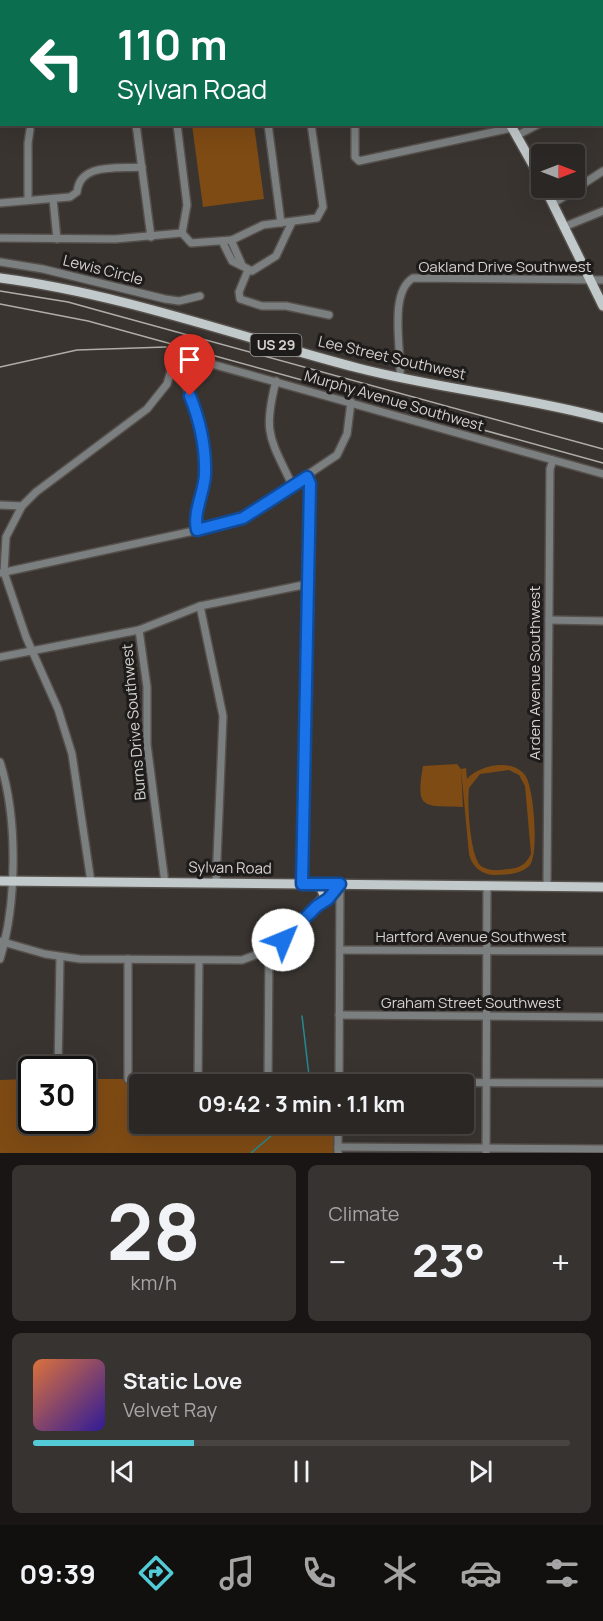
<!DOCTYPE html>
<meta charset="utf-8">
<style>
body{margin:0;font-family:Manrope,sans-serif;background:#373331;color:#f1f3f6;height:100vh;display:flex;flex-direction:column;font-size:22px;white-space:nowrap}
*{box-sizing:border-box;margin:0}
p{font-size:20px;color:#a6a5a6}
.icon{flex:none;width:33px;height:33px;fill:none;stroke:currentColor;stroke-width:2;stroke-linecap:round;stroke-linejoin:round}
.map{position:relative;height:1153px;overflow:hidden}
.details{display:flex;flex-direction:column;gap:12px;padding:12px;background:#181514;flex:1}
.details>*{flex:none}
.guide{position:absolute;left:0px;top:0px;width:603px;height:126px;box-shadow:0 6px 24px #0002,0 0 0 2px #474441;background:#0b6e4f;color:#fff;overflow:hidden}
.needle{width:39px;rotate:90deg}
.tools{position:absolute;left:531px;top:144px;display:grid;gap:12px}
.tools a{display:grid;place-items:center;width:54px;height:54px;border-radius:6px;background:#2b2724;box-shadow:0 6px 24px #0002,0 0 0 2px #474441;font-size:30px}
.speed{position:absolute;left:18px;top:1056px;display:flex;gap:12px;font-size:30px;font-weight:700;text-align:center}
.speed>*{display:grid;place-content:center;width:78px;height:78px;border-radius:50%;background:#2b2724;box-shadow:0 6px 24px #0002,0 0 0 2px #474441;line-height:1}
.speed .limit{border:3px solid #111;border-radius:9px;background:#fff;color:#111}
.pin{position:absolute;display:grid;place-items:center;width:51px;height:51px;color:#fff;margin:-62px -26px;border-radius:50% 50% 50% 0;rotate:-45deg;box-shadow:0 0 6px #0007}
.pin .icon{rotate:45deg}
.me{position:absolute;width:66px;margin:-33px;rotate:45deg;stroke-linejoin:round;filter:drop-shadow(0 0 4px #0008)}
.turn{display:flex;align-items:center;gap:21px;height:126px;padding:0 18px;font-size:27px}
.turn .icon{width:78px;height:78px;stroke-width:2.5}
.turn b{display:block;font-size:42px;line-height:51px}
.big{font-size:45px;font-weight:700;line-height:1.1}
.details .tile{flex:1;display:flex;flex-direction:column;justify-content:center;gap:9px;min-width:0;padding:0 21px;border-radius:9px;background:#373331}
.details .dial{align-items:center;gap:0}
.dial b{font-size:78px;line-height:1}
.song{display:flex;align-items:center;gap:18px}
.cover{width:72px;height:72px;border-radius:9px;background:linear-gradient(135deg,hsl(20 70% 55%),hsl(250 70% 35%))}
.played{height:6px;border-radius:3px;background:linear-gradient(90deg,#52cbd7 30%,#474441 30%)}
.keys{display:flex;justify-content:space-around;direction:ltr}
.heat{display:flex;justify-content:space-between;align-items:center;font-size:33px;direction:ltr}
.details .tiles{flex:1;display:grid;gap:12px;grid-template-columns:1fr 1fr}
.tile:last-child{grid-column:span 2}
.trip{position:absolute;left:129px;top:1074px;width:345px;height:60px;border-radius:6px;background:#2b2724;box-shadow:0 6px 24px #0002,0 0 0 2px #474441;font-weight:700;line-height:60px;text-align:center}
.tabs{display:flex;height:96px;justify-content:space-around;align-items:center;background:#11100e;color:#a6a5a6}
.tabs .icon{width:42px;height:42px}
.tabs .selected{color:#52cbd7}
.tabs b{font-size:27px;color:#f1f3f6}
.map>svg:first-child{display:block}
.green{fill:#7f4b14;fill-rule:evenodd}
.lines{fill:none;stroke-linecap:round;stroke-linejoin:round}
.stream{stroke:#248a93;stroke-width:1.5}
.minor-casing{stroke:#55504c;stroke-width:10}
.major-casing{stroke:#55504c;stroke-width:12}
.minor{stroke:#7c7f80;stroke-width:7}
.major{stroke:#c2c9ca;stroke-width:9}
.rail{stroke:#b0ada9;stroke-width:1.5}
.route-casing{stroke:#114b97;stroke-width:15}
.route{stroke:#1a73e8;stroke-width:10}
.labels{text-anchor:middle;stroke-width:6;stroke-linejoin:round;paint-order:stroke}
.shield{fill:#1e1c1a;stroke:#9d9b98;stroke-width:1.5}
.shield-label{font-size:14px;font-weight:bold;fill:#d4d1ce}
.street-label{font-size:15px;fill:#d4d1ce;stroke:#1e1c1a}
</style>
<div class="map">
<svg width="603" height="1153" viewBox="0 0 603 1153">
<rect width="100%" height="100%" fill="#393430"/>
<g class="green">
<polygon points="192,125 254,125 264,199 203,207"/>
<path d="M457,764L461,769L466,768L467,779C479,765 512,758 525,775C534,787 539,853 530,865C522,874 507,875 495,875C482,875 472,867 469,854L461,769L463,807C421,806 416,809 423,766ZM509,770L519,775L525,786L531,854C526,864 520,868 509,869C500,870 490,872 481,866C470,857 467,803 469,788L480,774Z"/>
<polygon points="31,1079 32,1120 82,1120 83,1079 340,1079 340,1084 140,1084 140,1124 339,1124 339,1153 0,1153 0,1080"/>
</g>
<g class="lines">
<g class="stream">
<polyline points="302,1016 310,1084"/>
<polyline points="251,1153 285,1124"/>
</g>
<defs>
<g id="minor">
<polyline points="119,0 120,2"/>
<polyline points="160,0 160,2"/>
<polyline points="251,0 251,2"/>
<polyline points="294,0 294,2"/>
<polyline points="602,12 603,12"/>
<polyline points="602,58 603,58"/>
<polyline points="0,66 2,66"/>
<polyline points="602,121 603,121"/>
<polyline points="136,124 151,237"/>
<polyline points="177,124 187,205 182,233"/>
<polyline points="268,124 281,223"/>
<polyline points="355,124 355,157 359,161 512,128"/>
<polyline points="516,136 539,124"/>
<polyline points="28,199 28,143 30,130"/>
<polyline points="53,199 57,239"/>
<path d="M0,203L70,197L77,192C80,162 119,169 142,167"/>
<polyline points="554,203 603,171"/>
<polyline points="566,226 603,211"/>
<polyline points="182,233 191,243 232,240 263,225 317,218 323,207 311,124"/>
<polyline points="0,238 115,239 182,233"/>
<polyline points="231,240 242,265"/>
<polyline points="222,241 232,261 252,271 276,256 292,222"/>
<polyline points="0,262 43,269 165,299 179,301 200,296"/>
<polyline points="248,270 239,292 240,299 262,306 286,306 329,315"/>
<path d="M171,371C197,384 207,449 205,475C204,493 193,512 197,530"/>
<path d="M400,378C402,351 388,293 413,278L603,280"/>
<path d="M276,381C262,435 271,439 293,487"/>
<polyline points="0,505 22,506 36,492 147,409 167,384 176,354 603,474"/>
<polyline points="22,506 6,537 4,572 26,637 58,709 72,754 91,882"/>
<polyline points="0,573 226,524 243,518 337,455 347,434 351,402"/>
<polyline points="200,606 223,716 216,883"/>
<polyline points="549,620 603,621"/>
<polyline points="139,630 147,687 147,744 165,883"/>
<polyline points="0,657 139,630 200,606 308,584"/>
<path d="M0,762C18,818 17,903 0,959"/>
<polyline points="302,884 310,484 307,477"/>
<polyline points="547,886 550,469 553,460"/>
<polyline points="317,906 323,904 338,886"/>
<polyline points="0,941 45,954 80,959 242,960 269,950 283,940 329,890 338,885"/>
<polyline points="340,950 603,951"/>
<polyline points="339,1015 603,1017"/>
<polyline points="58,1070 60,957"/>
<polyline points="128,1079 128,959"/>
<polyline points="198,1080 199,960"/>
<polyline points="268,1080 269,950"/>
<polyline points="339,1082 603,1083"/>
<polyline points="339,1084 340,884"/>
<polyline points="338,1147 603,1149"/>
<polyline points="338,1153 338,1124"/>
<polyline points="486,1153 487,885"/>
</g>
<g id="major">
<polyline points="434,0 435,2"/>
<polyline points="510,124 542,181"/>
<polyline points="545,188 603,306"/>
<path d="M0,278C122,294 239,337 358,368C439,389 522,396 603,418"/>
<polyline points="0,881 603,887"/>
<polyline points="313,884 321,888 324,895"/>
</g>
</defs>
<use href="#minor" class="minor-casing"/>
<use href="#major" class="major-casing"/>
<use href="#minor" class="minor"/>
<use href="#major" class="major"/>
<g class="rail">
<polyline points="0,291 68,302 104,312 603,449"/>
<polyline points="0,304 88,321 603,463"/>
<polyline points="0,367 77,350 166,347"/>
</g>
</g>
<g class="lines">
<defs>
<path id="route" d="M190,396C200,421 206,447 205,475C204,493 193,512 197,530L243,518L307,477L310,484L302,884H340L328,899L317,906L283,940"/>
</defs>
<use href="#route" class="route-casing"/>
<use href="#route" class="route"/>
</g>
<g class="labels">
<rect class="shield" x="250.5" y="334" width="51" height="22" rx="4.5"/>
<g class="shield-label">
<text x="276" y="350">US 29</text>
</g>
<g class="street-label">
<text x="505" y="272">Oakland Drive Southwest</text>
<text transform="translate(103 270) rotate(14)" y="5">Lewis Circle</text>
<text transform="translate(392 358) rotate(13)" y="5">Lee Street Southwest</text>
<text transform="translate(394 401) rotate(16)" y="5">Murphy Avenue Southwest</text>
<text transform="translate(535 673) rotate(-90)" y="5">Arden Avenue Southwest</text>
<text transform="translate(134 722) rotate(-95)" y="5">Burns Drive Southwest</text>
<text transform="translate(230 868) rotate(1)" y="5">Sylvan Road</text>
<text x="471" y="942">Hartford Avenue Southwest</text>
<text x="471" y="1008">Graham Street Southwest</text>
</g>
</g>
</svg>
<div class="tools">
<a><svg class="needle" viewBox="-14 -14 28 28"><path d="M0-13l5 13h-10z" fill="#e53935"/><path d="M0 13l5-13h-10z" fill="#a6a5a6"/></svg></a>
</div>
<div class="speed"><div class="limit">30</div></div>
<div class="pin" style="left:190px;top:396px;background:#d93025"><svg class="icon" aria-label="arrive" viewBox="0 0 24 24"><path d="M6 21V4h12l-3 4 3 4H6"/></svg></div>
<svg class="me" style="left:283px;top:940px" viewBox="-20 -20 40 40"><circle r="19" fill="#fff"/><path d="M0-13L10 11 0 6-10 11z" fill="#1a73e8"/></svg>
<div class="trip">09:42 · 3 min · 1.1 km</div>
<div class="guide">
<div class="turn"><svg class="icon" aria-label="left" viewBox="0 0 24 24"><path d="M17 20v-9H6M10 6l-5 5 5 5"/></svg><div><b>110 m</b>Sylvan Road</div></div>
</div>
</div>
<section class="details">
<div class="tiles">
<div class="tile dial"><b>28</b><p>km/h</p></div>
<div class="tile"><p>Climate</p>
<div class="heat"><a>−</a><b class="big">23°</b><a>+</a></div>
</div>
<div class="tile">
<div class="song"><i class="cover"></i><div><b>Static Love</b><p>Velvet Ray</p></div></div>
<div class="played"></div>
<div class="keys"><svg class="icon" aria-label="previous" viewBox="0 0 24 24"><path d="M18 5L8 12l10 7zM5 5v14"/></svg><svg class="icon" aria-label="pause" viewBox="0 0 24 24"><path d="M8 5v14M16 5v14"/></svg><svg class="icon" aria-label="next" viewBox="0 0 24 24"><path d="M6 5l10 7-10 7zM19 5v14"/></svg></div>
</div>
</div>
</section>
<nav class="tabs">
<b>09:39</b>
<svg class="icon selected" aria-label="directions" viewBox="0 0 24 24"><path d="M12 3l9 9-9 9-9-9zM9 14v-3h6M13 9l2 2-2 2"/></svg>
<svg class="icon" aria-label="music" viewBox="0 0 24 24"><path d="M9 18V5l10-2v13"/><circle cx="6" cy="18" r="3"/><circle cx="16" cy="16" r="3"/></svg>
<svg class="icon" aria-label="phone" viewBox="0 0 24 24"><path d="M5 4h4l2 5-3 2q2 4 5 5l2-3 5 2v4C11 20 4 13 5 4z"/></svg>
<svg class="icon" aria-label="climate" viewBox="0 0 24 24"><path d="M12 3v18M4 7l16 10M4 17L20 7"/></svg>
<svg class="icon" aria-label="car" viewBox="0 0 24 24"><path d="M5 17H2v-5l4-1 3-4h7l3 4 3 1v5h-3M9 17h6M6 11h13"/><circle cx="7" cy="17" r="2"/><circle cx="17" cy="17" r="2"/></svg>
<svg class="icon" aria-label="filters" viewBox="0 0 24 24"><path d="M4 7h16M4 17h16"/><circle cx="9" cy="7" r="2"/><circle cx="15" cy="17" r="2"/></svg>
</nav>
